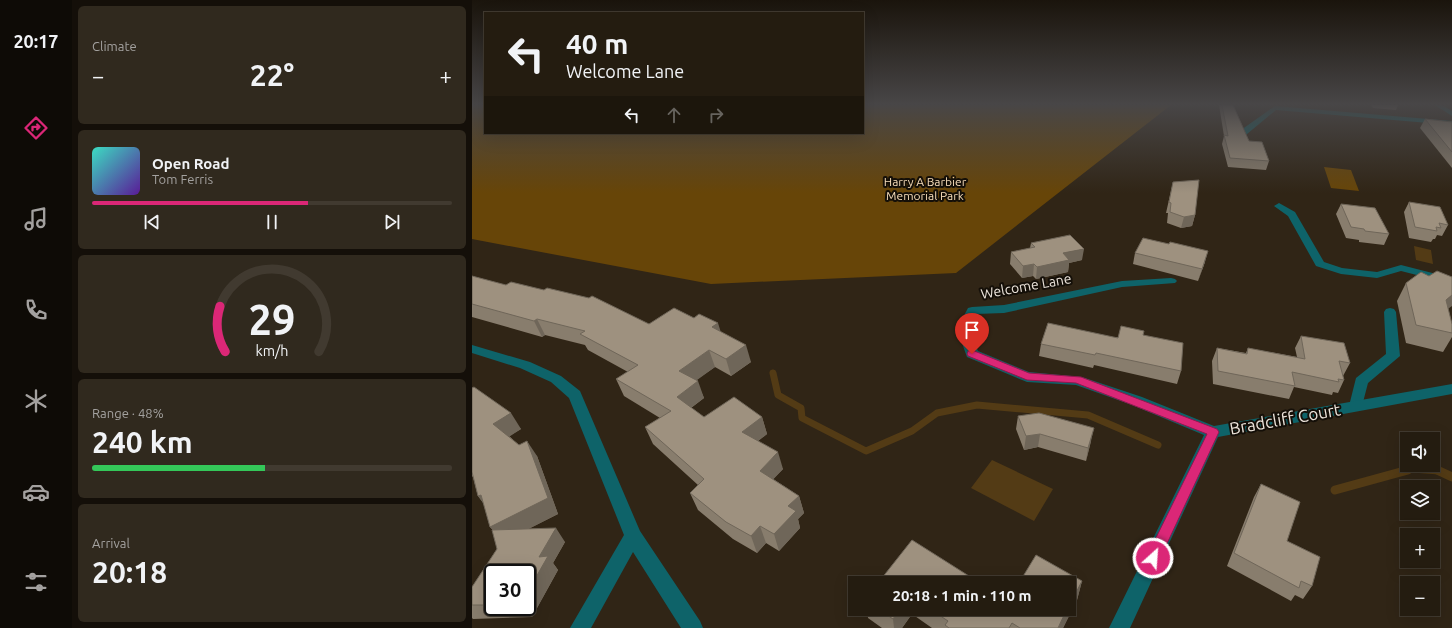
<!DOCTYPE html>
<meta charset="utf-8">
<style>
body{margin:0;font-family:Ubuntu,sans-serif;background:#30291e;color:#f1f3f6;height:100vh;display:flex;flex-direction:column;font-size:15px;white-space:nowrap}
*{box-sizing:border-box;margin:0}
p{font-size:13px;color:#a3a19f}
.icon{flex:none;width:22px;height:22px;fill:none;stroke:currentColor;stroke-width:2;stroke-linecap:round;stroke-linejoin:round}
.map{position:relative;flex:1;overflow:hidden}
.side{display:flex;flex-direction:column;gap:6px;padding:6px;background:#140f09;width:400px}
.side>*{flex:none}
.top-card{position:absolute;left:12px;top:12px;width:380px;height:122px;border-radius:0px;box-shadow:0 4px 16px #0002,0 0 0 1px #413a30;background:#241c10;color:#f1f3f6;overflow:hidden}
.tools{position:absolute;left:928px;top:432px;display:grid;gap:8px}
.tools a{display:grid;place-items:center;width:40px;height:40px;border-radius:0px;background:#241c10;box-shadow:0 4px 16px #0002,0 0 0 1px #413a30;font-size:20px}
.speed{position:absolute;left:12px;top:564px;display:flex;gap:8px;font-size:20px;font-weight:700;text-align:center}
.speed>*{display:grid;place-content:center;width:52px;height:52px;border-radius:50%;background:#241c10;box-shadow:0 4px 16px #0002,0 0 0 1px #413a30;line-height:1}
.speed .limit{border:2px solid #111;border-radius:6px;background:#fff;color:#111}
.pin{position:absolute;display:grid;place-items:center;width:34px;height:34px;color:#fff;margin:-41px -17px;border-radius:50% 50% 50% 0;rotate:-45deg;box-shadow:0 0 4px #0007}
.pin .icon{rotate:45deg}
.me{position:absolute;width:44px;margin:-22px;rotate:26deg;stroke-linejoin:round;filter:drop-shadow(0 0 3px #0008)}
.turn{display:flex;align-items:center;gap:14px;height:84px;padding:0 16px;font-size:18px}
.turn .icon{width:52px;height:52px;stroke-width:2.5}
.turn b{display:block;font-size:28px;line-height:34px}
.lanes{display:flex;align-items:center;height:38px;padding:0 16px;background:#0003;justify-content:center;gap:20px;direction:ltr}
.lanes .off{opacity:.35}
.big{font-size:30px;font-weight:700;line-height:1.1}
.side .tile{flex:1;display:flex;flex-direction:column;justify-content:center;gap:6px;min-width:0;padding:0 14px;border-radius:6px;background:#30291e}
.side .dial{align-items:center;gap:0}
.dial svg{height:104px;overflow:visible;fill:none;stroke:#413a30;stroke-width:7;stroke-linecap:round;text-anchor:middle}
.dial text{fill:#f1f3f6;stroke:none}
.song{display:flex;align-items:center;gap:12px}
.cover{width:48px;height:48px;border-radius:6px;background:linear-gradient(135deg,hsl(170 70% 55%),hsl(270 70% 35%))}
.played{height:4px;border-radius:2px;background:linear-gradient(90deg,#db2777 60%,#413a30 60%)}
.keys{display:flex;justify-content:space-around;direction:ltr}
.heat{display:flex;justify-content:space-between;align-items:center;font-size:22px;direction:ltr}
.charge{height:6px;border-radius:3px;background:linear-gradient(90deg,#34c759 48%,#413a30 0)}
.trip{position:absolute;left:376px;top:576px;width:228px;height:40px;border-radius:0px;background:#241c10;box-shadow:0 4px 16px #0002,0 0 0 1px #413a30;font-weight:700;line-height:40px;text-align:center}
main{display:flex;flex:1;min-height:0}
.tab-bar{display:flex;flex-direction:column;width:72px;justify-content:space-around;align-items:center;background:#0e0b06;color:#a3a19f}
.tab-bar .icon{width:28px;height:28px}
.tab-bar .selected{color:#db2777}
.tab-bar b{font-size:18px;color:#f1f3f6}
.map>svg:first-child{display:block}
.green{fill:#674508}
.water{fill:#533b15}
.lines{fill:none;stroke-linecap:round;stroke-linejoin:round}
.stream-far1{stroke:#533b15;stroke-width:7}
.stream{stroke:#533b15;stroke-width:9}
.lane{fill:#0e6369;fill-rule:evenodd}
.street{fill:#0e6369;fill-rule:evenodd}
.wall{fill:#887d6d;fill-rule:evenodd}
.shaded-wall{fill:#6f6659}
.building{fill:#9e917f;stroke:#6f6659}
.route{fill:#db2777;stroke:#8e194d}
.labels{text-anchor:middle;stroke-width:4;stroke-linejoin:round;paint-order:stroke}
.far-park-label{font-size:12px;fill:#f8debb;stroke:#140f08}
.street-label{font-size:14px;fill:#ece4db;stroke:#140f08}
.near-street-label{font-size:17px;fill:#ece4db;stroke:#140f08}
</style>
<main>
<nav class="tab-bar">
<b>20:17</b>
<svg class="icon selected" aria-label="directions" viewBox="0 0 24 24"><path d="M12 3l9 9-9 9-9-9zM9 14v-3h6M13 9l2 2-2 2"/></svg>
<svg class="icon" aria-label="music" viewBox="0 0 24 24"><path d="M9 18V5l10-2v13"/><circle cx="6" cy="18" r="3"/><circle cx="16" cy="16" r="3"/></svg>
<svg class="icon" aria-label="phone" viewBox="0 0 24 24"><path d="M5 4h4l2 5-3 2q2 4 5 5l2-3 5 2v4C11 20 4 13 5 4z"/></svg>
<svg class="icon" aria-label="climate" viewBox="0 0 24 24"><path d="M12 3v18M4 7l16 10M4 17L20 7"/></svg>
<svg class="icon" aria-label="car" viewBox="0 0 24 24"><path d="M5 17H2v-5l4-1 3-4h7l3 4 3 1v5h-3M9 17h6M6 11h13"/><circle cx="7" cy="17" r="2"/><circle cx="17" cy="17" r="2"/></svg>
<svg class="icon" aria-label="filters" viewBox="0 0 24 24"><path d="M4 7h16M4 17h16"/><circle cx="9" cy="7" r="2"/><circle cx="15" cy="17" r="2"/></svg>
</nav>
<section class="side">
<div class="tile"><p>Climate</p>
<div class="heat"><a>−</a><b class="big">22°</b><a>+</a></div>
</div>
<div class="tile">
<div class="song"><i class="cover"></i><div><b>Open Road</b><p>Tom Ferris</p></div></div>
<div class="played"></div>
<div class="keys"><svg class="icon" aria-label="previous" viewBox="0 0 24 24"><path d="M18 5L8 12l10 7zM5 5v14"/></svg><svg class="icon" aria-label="pause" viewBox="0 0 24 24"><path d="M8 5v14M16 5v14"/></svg><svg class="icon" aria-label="next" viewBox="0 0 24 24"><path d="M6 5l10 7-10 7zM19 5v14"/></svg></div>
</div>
<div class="tile dial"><svg viewBox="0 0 100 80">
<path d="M14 69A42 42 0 1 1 86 69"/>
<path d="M14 69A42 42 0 0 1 10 34" stroke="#db2777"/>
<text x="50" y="56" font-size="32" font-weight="700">29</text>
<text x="50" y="72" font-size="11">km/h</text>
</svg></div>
<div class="tile"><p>Range · 48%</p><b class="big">240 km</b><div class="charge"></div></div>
<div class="tile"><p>Arrival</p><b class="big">20:18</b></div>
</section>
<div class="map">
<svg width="980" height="628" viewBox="0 0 980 628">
<rect width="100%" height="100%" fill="#302516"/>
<g class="green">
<polygon points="0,105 13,105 13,133 391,133 391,105 699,105 484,273 239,284 0,239"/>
<polygon points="852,167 879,170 887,191 859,188"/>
</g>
<g class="water">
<polygon points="942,246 959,250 961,264 944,260"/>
<polygon points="520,460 581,489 562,521 499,488"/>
</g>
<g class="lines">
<g class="stream-far1">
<polyline points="301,373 306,395 329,408 330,418 394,451 440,431 465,413 505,405 616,415 686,445"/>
<polyline points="933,471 940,469 967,471"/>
</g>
<g class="stream">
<polyline points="965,470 980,477"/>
<polyline points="863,490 936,470"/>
</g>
<g class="lane">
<polygon points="803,106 980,121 980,125 804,110 775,134 769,134 769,130"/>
<polygon points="807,203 823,212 852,262 870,268 905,272 929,265 980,278 980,284 929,271 905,278 869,274 844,266 816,216 802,206"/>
<polygon points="918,308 922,309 924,312 928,356 896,383 889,410 884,411 879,410 877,406 884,378 914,354 912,312 914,309"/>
</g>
<g class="street">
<polygon points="963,105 970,105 980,111 980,116"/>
<polygon points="699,278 703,279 705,281 703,283 650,287 532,313 504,314 497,329 506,351 557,372 610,377 670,397 742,426 980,384 980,394 746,437 658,628 637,628 732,435 660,405 604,385 555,382 495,357 485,329 496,308 500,307 532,305 650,281"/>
<polygon points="0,345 58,362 89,376 108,391 168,531 228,621 231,628 209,628 161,552 119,628 98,628 152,535 97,398 79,382 48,368 0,353"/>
</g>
</g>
<g class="wall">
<polygon points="747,105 761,105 777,141 797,161 794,170 756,167 750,144 752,136"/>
<polygon points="899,105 926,105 924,110 901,108"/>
<polygon points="953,119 980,122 980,168 948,128"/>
<polygon points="701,182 723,215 720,226 709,228 695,223 696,213 694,213"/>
<polygon points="937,202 976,225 970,236 965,235 963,239 961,239 959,242 937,238 932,212"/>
<polygon points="869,204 917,234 912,245 887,242 887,240 874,238 864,214"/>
<polygon points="559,243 610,260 597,263 596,272 564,279 561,276 550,278 538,264 539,252 558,248"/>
<polygon points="663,253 733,262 726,281 661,264"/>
<polygon points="0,276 177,324 248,332 279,362 259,376 243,367 224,380 232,398 219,408 232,417 290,417 295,434 286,441 311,469 301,479 327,496 332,513 326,519 328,528 307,551 294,543 285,553 261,539 226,510 218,493 226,485 181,444 173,427 188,418 152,396 144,379 156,372 116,350 113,345 73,335 70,337 0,317"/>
<polygon points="934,283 976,309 980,333 980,337 971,352 934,343 925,301"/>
<polygon points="671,335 709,371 705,384 622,365 621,368 567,356 569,344"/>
<polygon points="829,336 878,363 871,376 872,380 866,393 861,392 860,395 822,387 817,399 741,384 740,361 745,348 774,353 776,348 825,357 823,348"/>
<path d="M0,388L49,429L37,436L47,445L65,456L86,514L56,529L93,542L81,563L86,570L60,617L1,619L0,618V587L25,549L21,530L18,527L12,504L6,496L1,477L0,476ZM21,573L55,607H21Z"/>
<polygon points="546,416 619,441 614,461 566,447 552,450 544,429"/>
<polygon points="789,484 815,541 840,586 831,599 823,595 819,601 755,566 782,497"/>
<polygon points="610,581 605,600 591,628 460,628 440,614 430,628 410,628 396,618 395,609 597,609"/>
</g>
<g class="shaded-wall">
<polygon points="723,215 720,226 709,228 712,217"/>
<polygon points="612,249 610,260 597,263 596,272 564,279 565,267 591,253"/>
<polygon points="736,251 733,262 726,281"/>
<polygon points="562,264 561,276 550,278 551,266"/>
<polygon points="980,295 980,306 963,318 974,300"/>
<polygon points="65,319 73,335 70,337 62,321"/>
<polygon points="246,323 251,339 240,327"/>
<polygon points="274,345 279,362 259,376 254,359"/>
<polygon points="237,350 243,367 214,388 207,371"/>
<polygon points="226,381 232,398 212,413 205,397"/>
<polygon points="39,413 49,429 32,440 21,424"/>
<polygon points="290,417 295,434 276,449 270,432"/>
<polygon points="622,428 619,441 614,461 616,448"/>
<polygon points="568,434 566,447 552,450 554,436"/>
<polygon points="55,441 65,456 86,514 31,542 18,527"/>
<polygon points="306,452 311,469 293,488 288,471"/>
<polygon points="9,495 18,512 6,496"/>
<polygon points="327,496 332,513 326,519 328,528 307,551 302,534 316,506"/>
<polygon points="288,526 294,543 285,553 279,536"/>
<polygon points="84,528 93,542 81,563 86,570 60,617 52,607 55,607 55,593 67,557"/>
<polygon points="610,581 605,600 591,628 586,628 595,609 597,609 597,606"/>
<polygon points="428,609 439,609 440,614 430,628 422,628 421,619"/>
</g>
<g class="building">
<polygon points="750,105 761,105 777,141 790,142 797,161 758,158 752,135 756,136"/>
<polygon points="953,119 980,122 980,152"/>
<polygon points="727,180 723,215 712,217 698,212 699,203 697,202 701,182"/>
<polygon points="937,202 968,207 976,225 967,223 969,228 964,227 965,231 943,227"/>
<polygon points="869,204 903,208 917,234 893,231 892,229 879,227"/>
<polygon points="598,235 612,249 591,253 597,260 565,267 562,264 551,266 539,252 563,247 559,243"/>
<polygon points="671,238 697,244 698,242 736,251 730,269 663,253"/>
<polygon points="965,271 980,277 980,295 974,300 980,324 980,333 944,325 934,283 949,272 957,276"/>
<polygon points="0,276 34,285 39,282 72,290 75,288 117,298 120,296 177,324 202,308 222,318 227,314 246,323 240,327 274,345 254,359 237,350 207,371 226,381 205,397 232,417 262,397 290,417 270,432 306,452 288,471 327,496 316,506 324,511 302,534 288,526 279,536 254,522 218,493 232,479 173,427 199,411 144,379 166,365 108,334 113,331 65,319 62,321 0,304"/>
<polygon points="576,323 646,338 649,326 672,331 671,335 711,343 709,371 624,353 623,355 569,344"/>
<polygon points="829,336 872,343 878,363 867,361 872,380 866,379 867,382 820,372 823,386 746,371 745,348 775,354 776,348 833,359"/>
<polygon points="2,387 39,413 21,424 47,445 55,441 76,498 18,527 9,495 6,496 0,472 0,388"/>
<polygon points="567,413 622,428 616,448 568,434 554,436 546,416"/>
<polygon points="789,484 828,502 815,541 848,557 840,586 829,581 827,588 762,553"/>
<polygon points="84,528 67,557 76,556 55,593 55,573 21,573 21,605 0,605 0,587 25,549 20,530"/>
<polygon points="440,540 508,583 406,583"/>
<polygon points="564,555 610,581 597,606 597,583 547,583"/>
<polygon points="530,580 535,583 516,583"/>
<polygon points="406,609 428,609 421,619"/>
<polygon points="458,609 595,609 586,628 548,628 540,623 537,628 477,628 473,625 476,621"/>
</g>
<linearGradient id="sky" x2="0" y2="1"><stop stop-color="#1a140c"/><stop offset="0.54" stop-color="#484647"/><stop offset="1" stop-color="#484647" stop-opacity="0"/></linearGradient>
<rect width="980" height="193" fill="url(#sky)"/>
<polygon class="route" points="500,350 557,373 609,377 745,429 747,432 686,563 681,564 676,563 674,558 735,434 604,383 555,380 496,356 495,354 496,351"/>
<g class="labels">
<g class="far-park-label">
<text x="453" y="186">Harry A Barbier<tspan x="453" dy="14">Memorial Park</tspan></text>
</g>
<g class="street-label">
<text transform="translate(554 286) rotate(-10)" y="5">Welcome Lane</text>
</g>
<g class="near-street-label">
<text transform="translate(813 419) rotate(-10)" y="6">Bradcliff Court</text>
</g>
</g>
</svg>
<div class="tools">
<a><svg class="icon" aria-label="sound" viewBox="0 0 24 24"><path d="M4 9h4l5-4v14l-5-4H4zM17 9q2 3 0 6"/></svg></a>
<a><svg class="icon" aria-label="layers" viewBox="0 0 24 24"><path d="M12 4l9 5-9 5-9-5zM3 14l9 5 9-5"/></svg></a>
<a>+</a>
<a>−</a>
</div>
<div class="speed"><div class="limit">30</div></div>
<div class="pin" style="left:500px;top:354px;background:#d93025"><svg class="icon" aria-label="arrive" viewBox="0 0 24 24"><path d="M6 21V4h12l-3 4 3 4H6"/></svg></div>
<svg class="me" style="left:681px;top:558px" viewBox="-20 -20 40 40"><circle r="17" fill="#db2777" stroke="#fff" stroke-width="3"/><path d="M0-11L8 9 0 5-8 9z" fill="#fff"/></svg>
<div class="trip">20:18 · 1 min · 110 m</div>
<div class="top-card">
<div class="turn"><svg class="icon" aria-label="left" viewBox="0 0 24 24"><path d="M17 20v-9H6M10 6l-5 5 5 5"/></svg><div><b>40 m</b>Welcome Lane</div></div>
<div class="lanes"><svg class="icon" aria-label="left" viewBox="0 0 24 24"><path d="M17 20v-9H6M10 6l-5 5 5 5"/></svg><svg class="icon off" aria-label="ahead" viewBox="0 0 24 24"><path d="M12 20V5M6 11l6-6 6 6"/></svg><svg class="icon off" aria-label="right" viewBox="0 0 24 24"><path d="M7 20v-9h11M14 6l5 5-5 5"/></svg></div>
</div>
</div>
</main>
